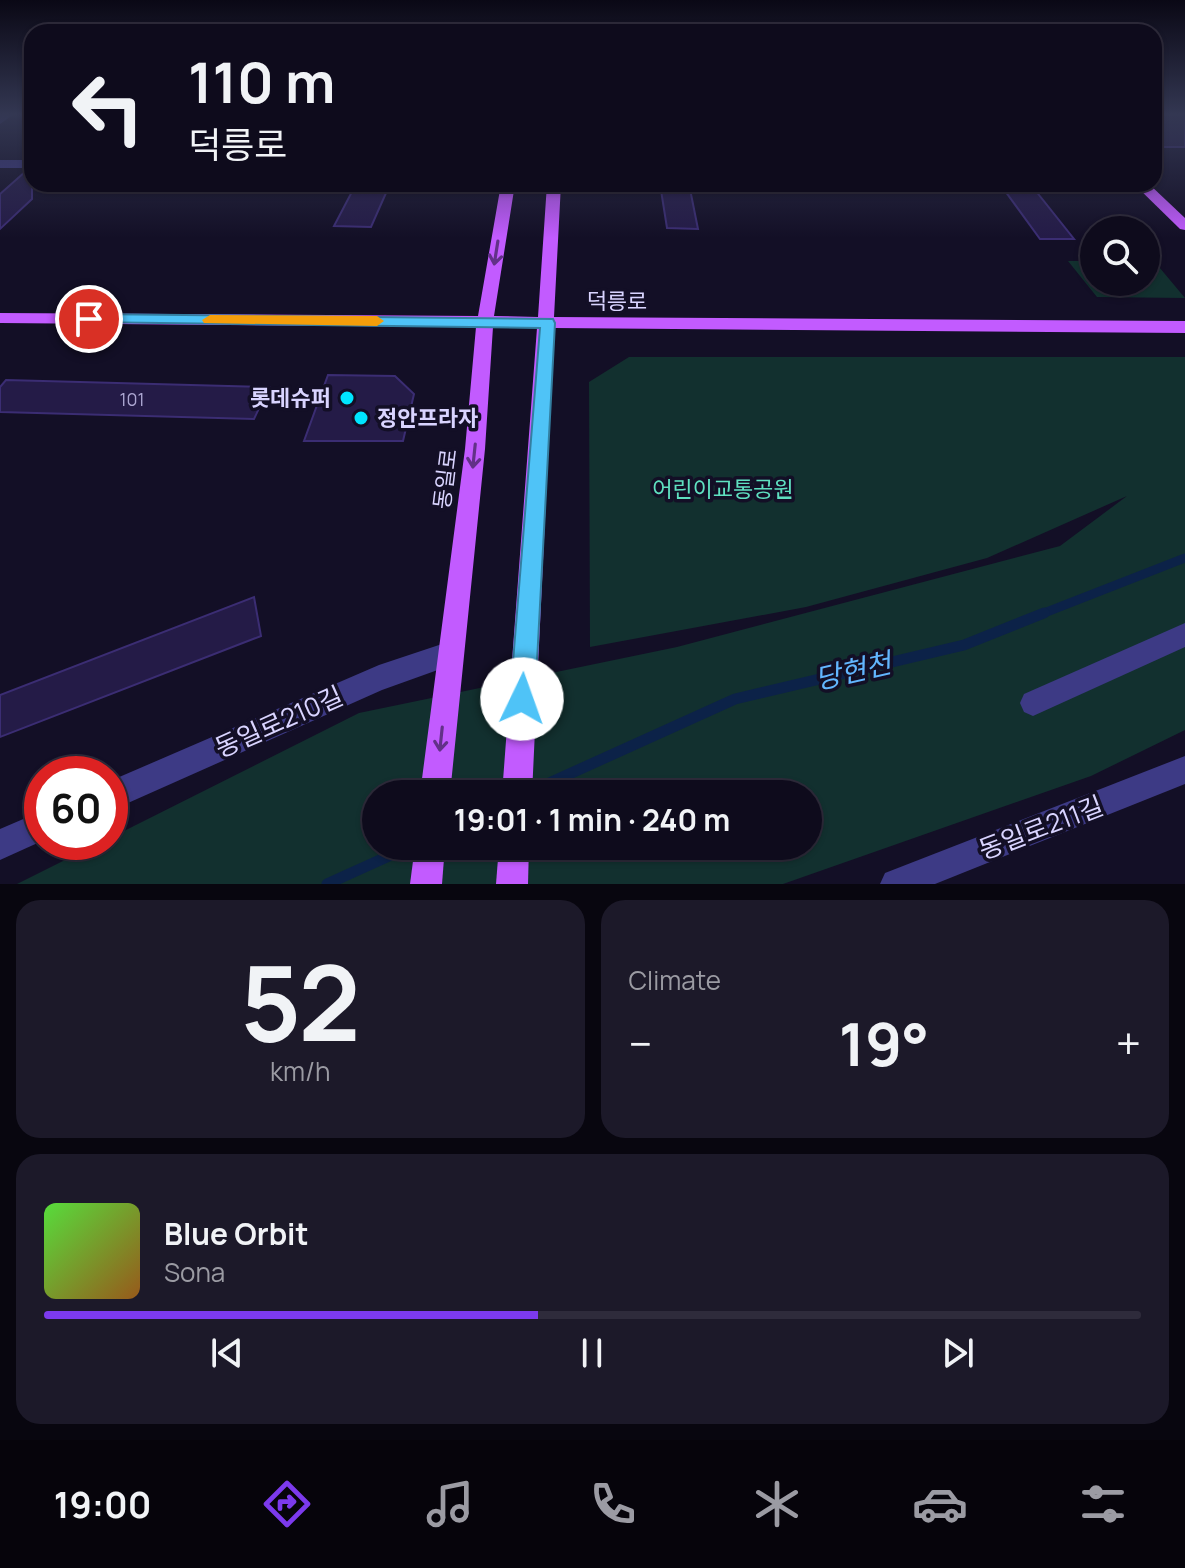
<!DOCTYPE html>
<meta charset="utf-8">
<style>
body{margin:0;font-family:Manrope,"Noto Sans KR",sans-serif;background:#1c1929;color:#f1f3f6;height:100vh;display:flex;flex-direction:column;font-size:30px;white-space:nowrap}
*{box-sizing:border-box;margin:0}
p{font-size:26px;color:#9b9ba3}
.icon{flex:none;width:44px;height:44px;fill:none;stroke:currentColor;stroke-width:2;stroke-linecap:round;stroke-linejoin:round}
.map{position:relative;height:884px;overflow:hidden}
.drawer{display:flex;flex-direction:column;gap:16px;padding:16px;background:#08060f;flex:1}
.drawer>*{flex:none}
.top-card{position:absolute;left:24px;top:24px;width:1138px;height:168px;border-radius:24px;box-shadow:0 2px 6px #0004,0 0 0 2px #2e2b3b;background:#0e0b1c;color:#f1f3f6;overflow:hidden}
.controls{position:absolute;left:1080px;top:216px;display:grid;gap:16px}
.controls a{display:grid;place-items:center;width:80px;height:80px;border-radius:50%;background:#0e0b1c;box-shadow:0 2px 6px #0004,0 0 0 2px #2e2b3b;font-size:40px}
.speed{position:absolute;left:24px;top:756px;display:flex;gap:16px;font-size:40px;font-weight:700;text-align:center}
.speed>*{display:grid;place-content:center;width:104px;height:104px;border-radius:50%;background:#0e0b1c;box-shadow:0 2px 6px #0004,0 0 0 2px #2e2b3b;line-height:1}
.speed .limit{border:12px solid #d22;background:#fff;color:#111}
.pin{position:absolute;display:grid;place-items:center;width:68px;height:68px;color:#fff;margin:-34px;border:4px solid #fff;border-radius:50%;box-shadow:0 2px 8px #0007}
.me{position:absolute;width:88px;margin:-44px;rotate:3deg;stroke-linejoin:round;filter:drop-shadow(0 0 6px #0008)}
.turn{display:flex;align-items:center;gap:28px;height:168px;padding:0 32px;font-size:36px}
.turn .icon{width:104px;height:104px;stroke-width:2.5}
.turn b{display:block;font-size:56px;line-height:68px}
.big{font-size:60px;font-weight:700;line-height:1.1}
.drawer .card{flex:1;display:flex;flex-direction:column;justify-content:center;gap:12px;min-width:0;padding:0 28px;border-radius:24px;background:#1c1929}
.drawer .dial{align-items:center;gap:0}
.dial b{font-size:104px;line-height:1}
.song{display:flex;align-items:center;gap:24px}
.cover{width:96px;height:96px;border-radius:12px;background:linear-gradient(135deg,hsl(110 70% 55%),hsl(30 70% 35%))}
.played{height:8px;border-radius:4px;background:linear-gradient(90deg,#7c3aed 45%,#2e2b3b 45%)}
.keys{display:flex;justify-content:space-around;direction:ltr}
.heat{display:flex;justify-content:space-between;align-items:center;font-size:44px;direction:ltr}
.drawer .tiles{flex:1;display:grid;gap:16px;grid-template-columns:1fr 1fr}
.card:last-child{grid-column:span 2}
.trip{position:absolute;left:362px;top:780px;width:460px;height:80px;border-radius:40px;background:#0e0b1c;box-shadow:0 2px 6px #0004,0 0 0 2px #2e2b3b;font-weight:700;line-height:80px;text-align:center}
.dock{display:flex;height:128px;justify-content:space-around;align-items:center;background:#06040b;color:#9b9ba3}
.dock .icon{width:56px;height:56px}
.dock .on{color:#7c3aed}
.dock b{font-size:36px;color:#f1f3f6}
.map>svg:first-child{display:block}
.green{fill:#12302f;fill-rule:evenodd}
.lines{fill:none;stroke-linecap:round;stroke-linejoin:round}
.stream-far1{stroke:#0c2248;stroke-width:9}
.stream{stroke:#0c2248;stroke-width:11}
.building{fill:#241b47;stroke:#3b2d73;stroke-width:2}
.minor{fill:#3d3a85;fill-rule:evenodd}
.major{fill:#c25bff;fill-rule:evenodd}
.oneway{stroke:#623188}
.route{fill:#4fc3f7;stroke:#337fa1;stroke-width:2}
.slow{fill:#f59e0b}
.poi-dot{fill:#00e5ff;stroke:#130f26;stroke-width:3}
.labels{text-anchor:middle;stroke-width:7;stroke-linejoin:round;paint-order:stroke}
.number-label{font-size:18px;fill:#aca6d1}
.street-label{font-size:22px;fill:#d9d4ff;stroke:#130f26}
.poi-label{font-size:22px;font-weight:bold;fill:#d9d4ff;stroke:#130f26;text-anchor:end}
.park-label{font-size:22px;fill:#5fe0c0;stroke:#130f26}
.near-street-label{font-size:26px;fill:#d9d4ff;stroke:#130f26}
.near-water-label{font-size:28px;font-style:italic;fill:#62b6ff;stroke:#130f26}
</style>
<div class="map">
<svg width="1185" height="884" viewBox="0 0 1185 884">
<rect width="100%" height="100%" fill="#130f26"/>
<g class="green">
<polygon points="1068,261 1094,261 1094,282 1146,282 1146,261 1154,261 1185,298 1097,297"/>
<path d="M629,357H1185V730L1091,776L783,884H17L101,842H110V838L359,713L677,647L1060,546L1127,496L987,558L806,607L590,647L589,382ZM376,794H808V846H376Z"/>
</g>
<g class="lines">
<polyline class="stream-far1" points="1039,615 1185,558"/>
<g class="stream">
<polyline points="525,794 735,699 964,645 1044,613"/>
<polyline points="327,884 411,846"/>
</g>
</g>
<g class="building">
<rect x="1154" y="114" width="31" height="33"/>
<polygon points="26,171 32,171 32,199 0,229 0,194"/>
<polygon points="356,184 390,184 371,227 334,226"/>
<polygon points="660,184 689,184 698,229 667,228"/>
<polygon points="1000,184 1031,185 1074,239 1040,239"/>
<polygon points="328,375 395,376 414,394 403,441 304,441"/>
<polygon points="6,380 269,387 254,419 0,412 0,387"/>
<polygon points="254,597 261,636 0,737 0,695"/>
</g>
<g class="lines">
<g class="minor">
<polygon points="0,114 14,114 0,124"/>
<rect x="0" y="160" width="32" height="8"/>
<polygon points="1185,623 1185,647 1033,716 1024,712 1020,703 1024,694"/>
<polygon points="451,641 460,644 464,653 460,662 382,690 110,811 110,781 379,665"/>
<polygon points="1185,756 1185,784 935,884 880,884 885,873"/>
<polygon points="42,811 42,841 0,860 0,829"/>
</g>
<g class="major">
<polygon points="501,184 515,184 494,316 538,317 547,184 561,184 554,317 1185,321 1185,333 554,328 532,794 502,794 537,328 493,327 485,449 450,794 420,794 465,449 476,327 0,323 0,313 478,316"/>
<polygon points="1134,184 1149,184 1185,218 1185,230 1180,229"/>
<polygon points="415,846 445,846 442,884 410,884"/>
<polygon points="499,846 529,846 528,884 496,884"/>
</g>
</g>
<defs><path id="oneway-shaft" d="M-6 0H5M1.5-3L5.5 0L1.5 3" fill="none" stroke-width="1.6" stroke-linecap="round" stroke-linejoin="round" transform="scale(2)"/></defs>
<g class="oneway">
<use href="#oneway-shaft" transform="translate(496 253) rotate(99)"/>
<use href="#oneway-shaft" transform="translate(474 456) rotate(96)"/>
<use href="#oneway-shaft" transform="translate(441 739) rotate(96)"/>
</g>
<linearGradient id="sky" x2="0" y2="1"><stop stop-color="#0a0815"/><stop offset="0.48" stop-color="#333752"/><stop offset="1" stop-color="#333752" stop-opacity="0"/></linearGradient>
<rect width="1185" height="238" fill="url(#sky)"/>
<polygon class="route" points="89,314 553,319 555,323 535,699 531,707 522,711 514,707 510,699 540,328 84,322 82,319"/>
<polygon class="slow" points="210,315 377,316 384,321 377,326 204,323 202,320"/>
<g class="poi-dot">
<circle cx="347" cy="398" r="8"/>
<circle cx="361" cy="418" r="8"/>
</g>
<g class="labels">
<g class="number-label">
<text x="132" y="406">101</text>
</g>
<g class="street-label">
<text x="617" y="309">덕릉로</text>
<text transform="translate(445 479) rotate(-83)" y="8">동일로</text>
</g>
<g class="poi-label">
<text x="331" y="406">롯데슈퍼</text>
<text x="377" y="426" text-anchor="start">정안프라자</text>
</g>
<g class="park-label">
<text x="723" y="497">어린이교통공원</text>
</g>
<g class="near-street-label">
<text transform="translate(279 722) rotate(-24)" y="9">동일로210길</text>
<text transform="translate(1041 828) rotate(-21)" y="9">동일로211길</text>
</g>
<g class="near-water-label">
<text transform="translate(853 671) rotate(-13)" y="10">당현천</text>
</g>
</g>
</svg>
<div class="controls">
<a><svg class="icon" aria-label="search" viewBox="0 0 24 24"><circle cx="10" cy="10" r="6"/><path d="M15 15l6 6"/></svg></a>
</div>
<div class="speed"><div class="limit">60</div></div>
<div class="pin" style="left:89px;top:319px;background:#d93025"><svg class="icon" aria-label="arrive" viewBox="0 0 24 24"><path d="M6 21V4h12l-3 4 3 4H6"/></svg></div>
<svg class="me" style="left:522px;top:699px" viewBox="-20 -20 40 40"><circle r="19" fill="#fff"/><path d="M0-13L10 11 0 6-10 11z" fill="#4fc3f7"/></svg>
<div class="trip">19:01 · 1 min · 240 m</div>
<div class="top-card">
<div class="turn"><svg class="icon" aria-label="left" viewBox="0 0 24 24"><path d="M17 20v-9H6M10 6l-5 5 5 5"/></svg><div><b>110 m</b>덕릉로</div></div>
</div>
</div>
<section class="drawer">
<div class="tiles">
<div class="card dial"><b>52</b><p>km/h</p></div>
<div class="card"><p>Climate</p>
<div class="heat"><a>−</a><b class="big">19°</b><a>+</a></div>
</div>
<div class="card">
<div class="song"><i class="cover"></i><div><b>Blue Orbit</b><p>Sona</p></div></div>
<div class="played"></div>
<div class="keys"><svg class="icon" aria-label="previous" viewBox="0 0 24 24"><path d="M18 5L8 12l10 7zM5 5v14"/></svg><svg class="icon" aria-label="pause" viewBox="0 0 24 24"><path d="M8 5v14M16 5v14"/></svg><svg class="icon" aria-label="next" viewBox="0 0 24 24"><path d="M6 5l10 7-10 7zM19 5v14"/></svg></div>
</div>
</div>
</section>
<nav class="dock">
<b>19:00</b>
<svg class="icon on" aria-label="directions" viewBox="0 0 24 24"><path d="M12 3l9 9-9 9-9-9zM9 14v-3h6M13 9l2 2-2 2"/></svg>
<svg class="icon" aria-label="music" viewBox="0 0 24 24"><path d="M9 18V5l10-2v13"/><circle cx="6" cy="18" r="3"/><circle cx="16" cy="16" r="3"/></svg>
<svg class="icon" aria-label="phone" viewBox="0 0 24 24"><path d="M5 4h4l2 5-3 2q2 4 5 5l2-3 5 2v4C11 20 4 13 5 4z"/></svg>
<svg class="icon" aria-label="climate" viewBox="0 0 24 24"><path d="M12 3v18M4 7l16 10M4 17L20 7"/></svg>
<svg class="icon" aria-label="car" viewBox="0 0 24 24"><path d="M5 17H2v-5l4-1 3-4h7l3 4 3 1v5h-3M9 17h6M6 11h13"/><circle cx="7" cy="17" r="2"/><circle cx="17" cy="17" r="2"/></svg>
<svg class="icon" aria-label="filters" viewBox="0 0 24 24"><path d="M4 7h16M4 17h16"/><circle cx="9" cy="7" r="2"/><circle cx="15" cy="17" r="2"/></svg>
</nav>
